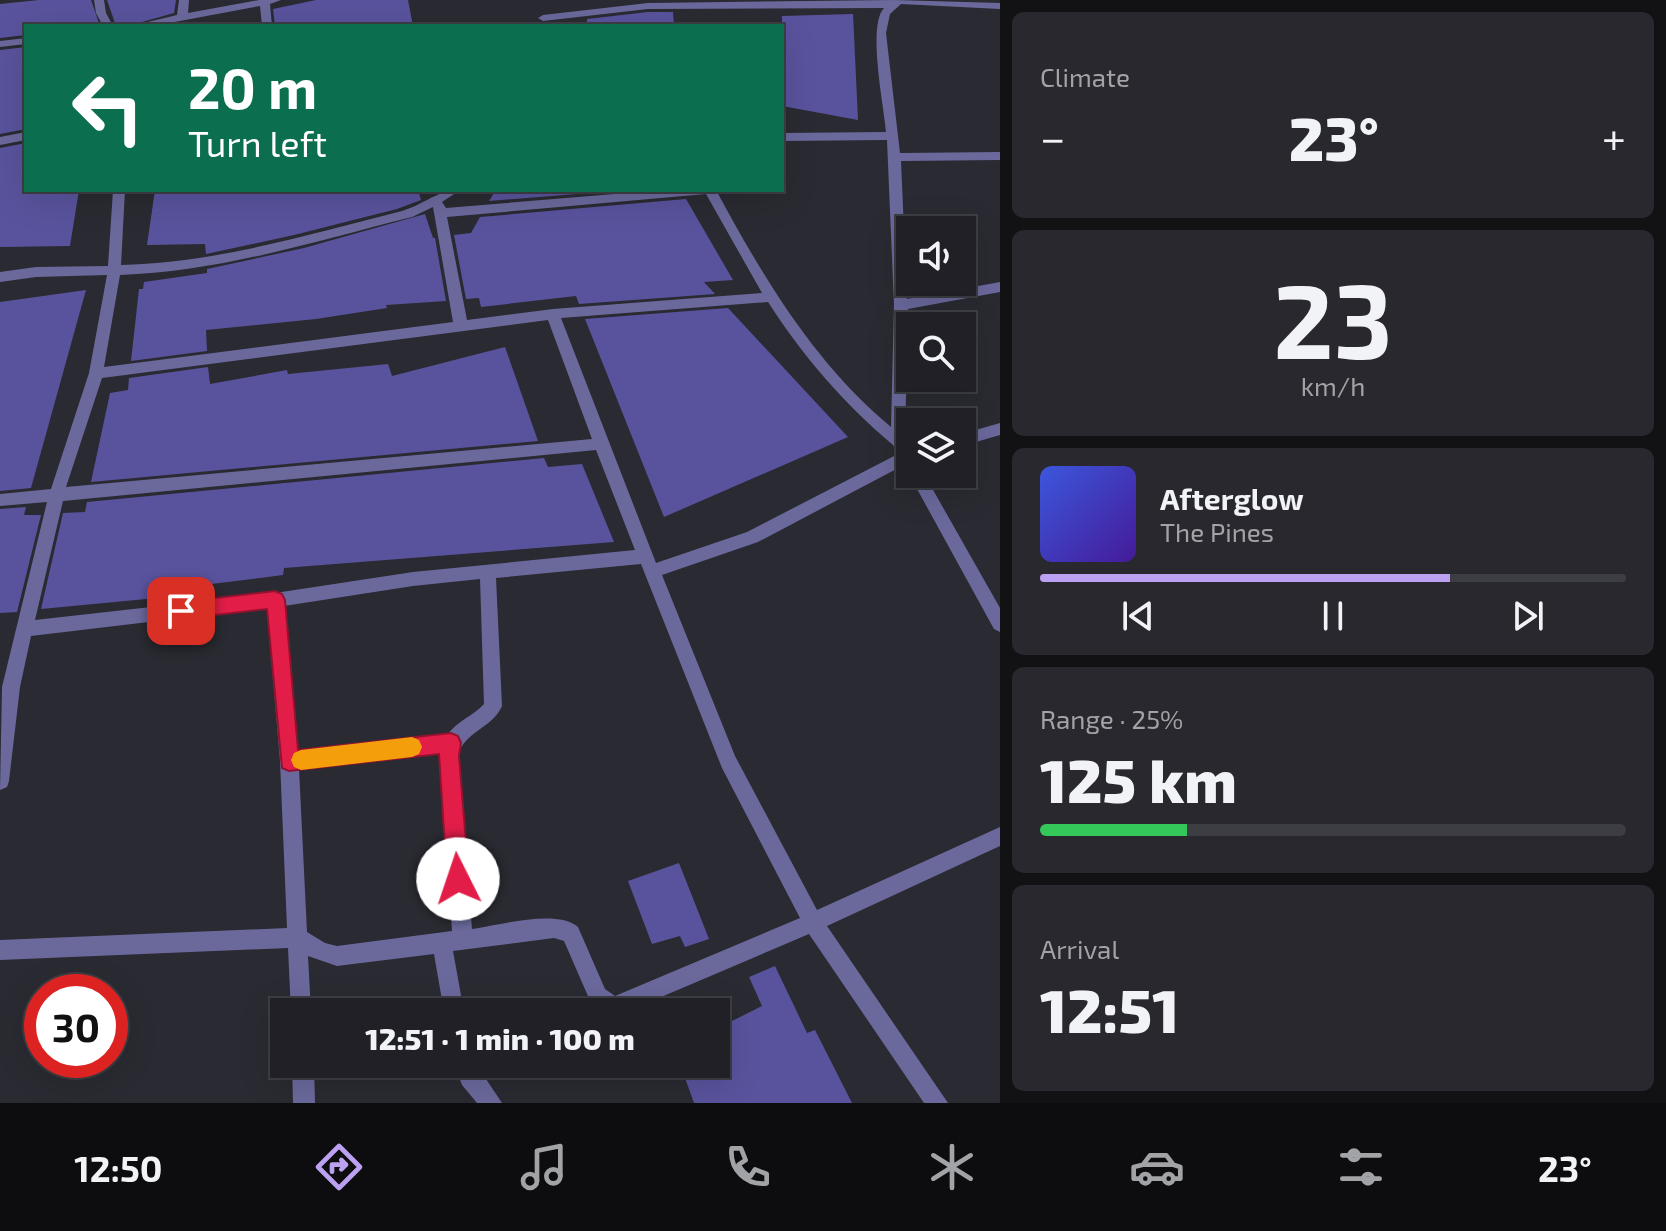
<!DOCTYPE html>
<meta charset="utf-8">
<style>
body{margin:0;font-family:"Exo 2",sans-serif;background:#28282e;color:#f1f3f6;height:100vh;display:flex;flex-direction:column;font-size:30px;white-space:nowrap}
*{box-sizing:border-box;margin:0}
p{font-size:26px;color:#a2a3a7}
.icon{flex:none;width:44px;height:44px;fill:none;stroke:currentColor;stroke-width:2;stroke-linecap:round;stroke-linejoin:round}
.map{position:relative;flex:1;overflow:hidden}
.sheet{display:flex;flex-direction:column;gap:12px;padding:12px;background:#121215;width:666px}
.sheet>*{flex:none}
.hud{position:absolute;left:24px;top:24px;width:760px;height:168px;border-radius:0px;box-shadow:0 8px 32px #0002,0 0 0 2px #3d3e43;background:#0b6e4f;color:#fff;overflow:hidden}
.fabs{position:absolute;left:896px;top:216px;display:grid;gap:16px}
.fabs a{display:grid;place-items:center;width:80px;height:80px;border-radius:0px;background:#202026;box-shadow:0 8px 32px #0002,0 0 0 2px #3d3e43;font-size:40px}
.speed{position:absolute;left:24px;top:974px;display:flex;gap:16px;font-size:40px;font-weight:700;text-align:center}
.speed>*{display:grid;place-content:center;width:104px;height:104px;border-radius:50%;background:#202026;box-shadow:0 8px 32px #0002,0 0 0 2px #3d3e43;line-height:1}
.speed .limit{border:12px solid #d22;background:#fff;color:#111}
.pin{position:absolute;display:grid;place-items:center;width:68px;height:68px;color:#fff;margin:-34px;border-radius:16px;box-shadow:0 4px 12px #0006}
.me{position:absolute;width:88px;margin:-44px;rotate:356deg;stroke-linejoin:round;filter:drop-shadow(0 0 6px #0008)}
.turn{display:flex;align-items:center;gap:28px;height:168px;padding:0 32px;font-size:36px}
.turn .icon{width:104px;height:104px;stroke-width:2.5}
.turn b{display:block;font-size:56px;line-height:68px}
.big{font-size:60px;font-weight:800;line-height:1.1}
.sheet .widget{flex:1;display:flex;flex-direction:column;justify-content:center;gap:12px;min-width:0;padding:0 28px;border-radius:12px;background:#28282e}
.sheet .dial{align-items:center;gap:0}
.dial b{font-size:104px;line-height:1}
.song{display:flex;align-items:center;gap:24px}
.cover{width:96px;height:96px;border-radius:12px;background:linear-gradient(135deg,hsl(230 70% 55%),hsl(260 70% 35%))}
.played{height:8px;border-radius:4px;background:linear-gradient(90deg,#bca0f2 70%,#3d3e43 70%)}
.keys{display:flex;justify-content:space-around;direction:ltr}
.heat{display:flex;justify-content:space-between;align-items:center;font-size:44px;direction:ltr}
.charge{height:12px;border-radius:6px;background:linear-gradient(90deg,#34c759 25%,#3d3e43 0)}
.trip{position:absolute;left:270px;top:998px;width:460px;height:80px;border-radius:0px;background:#202026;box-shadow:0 8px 32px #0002,0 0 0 2px #3d3e43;font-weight:800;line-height:80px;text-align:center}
.menu{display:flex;height:128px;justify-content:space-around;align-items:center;background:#0d0d0f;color:#a2a3a7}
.menu .icon{width:56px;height:56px}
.menu .on{color:#bca0f2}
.menu b{font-size:36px;color:#f1f3f6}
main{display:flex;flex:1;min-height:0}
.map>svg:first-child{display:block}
.building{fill:#59539d}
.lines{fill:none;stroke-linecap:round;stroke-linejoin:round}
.street{fill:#6b699c;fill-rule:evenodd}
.route{fill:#e11d48;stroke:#92132f;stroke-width:2}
.slow{fill:#f59e0b}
</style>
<main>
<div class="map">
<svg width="1000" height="1103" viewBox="0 0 1000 1103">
<rect width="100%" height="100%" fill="#2a2a32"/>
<g class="building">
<polygon points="39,0 91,0 100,26 26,26 26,35 0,38 0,4"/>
<polygon points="107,0 176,0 174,13 128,26 116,26"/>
<polygon points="316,0 408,0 413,26 275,26 273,9"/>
<polygon points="648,12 673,12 674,26 587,26 587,19"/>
<polygon points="853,14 858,120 782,106 782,16"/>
<polygon points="26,47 26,129 0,134 0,50"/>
<polygon points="26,143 26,190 79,190 70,246 0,247 0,148"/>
<polygon points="155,190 418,190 421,200 397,209 294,235 206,254 205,244 147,245"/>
<polygon points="496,190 627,190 489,201"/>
<polygon points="686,199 733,280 704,282 715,294 579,304 576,296 481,307 479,298 466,299 454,235 471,233 480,217"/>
<polygon points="425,214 433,238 435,238 446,301 386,305 387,308 316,319 206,330 207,351 131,361 139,289 143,289 144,282 207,273 207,269 304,248"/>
<polygon points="86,290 31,488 0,491 0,302"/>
<polygon points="728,308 848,437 664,517 585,319"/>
<polygon points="505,347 538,441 91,482 110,393 128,390 129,378 208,367 210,384 287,370 288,374 388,364 392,376"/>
<polygon points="544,458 548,467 582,464 614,542 284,568 283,575 179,588 178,596 41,609 63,513 85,512 87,502"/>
<polygon points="26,507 24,515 41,515 17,612 0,613 0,509"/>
<polygon points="679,863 709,939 685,947 680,936 652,944 628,881"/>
<polygon points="775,966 807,1033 815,1030 852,1103 694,1103 680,1064 716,1064 716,1029 762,1006 749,977"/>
</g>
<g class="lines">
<g class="street">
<polygon points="94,0 104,0 106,13 113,26 103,26 96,13"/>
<polygon points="179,0 189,0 188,13 259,0 281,0 270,4 272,26 262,26 260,6 153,26 131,26 177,15"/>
<path d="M894,0L1000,3V9L901,4L890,14L886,33L900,153L1000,152V160L901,161L907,299L1000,282V292L908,309L905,441L910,448V468L904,465L758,542L662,575L735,756L817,910L1000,827V846L827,926L948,1103H924L809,934L626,1012H601L591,1003L564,941L554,938L453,951L464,1012H444L434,954L337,966L308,956L311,1012H291L288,948L0,960V940L287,928L280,761L267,608L31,636L20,687L9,781L7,787L0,790L2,687L47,502L0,506V494L51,489L89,373L107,275L36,277L0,282V272L36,267L108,266L113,190H125L121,265C215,263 307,235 398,212C421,207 436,190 460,190L442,202L446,208L663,190H716C763,277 814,363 891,427L894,305L887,140L782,141V133L886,132C884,106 867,26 884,8L648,9L543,21L538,18L543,15L648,3ZM706,194L762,293L553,309L467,320L447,217ZM433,207L453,322L104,367L120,275C219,272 316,241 412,217ZM768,302C803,356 843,403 893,445L898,454L747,532L656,563L561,318ZM548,320L592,439L66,487L102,378ZM596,450L635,550L413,572L275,593L35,620L63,501ZM641,564L722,768L800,918L615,996L605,989L578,927C557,909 499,925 472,929L458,756C464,731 492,729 502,706L496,578ZM480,579L484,704C473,716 457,721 447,735L297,751L284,606L413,586ZM441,753L452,931L337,946L325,943L307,932L299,769Z"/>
<polygon points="26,38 26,44 0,47 0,41"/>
<polygon points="26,132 26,140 0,145 0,137"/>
<polygon points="1000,423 1000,435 962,446 962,434"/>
<polygon points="910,471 910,474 924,474 1000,608 1000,632 994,629 911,478 908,474"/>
<polygon points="292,1064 314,1064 315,1103 293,1103"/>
<polygon points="454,1064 476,1064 502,1103 477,1103 462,1085"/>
</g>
</g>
<polygon class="route" points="275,591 282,594 285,600 298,750 451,733 458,736 461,743 459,756 469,879 466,887 458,890 451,887 447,879 439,754 289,771 282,768 267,609 181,619 175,617 172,611 175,605 181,602"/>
<polygon class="slow" points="412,737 419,740 422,747 419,754 412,757 301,770 294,767 291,760 294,753 301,750"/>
</svg>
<div class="fabs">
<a><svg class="icon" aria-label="sound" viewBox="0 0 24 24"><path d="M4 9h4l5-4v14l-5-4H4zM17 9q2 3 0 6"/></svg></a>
<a><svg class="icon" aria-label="search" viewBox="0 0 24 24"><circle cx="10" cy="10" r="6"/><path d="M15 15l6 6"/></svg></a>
<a><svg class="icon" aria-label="layers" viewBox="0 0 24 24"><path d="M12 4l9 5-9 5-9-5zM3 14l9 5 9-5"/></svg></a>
</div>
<div class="speed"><div class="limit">30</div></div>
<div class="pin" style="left:181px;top:611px;background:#d93025"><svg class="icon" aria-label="arrive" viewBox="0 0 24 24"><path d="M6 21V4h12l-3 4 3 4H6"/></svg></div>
<svg class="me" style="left:458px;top:879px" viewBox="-20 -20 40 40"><circle r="19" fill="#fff"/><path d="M0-13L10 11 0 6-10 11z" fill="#e11d48"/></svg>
<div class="trip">12:51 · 1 min · 100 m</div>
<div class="hud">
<div class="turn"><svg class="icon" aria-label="left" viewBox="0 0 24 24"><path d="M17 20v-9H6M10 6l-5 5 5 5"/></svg><div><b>20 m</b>Turn left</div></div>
</div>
</div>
<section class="sheet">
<div class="widget"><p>Climate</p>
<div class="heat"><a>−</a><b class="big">23°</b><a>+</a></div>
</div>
<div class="widget dial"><b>23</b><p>km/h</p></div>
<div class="widget">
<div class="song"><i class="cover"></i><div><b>Afterglow</b><p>The Pines</p></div></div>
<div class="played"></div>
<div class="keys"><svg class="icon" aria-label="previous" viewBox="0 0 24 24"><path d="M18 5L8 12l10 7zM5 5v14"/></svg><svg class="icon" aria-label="pause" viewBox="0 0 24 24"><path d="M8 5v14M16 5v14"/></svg><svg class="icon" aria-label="next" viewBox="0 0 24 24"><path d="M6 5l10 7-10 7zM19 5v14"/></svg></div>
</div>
<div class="widget"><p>Range · 25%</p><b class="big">125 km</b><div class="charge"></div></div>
<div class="widget"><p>Arrival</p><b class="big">12:51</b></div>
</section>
</main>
<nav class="menu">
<b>12:50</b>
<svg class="icon on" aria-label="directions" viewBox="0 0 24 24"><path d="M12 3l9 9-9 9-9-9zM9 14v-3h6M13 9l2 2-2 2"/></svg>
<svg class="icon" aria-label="music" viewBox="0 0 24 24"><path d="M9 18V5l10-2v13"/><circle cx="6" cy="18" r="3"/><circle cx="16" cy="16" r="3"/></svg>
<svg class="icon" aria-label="phone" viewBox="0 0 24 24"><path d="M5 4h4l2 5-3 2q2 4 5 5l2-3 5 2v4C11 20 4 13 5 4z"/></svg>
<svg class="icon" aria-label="climate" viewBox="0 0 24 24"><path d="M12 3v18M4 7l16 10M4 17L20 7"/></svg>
<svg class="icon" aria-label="car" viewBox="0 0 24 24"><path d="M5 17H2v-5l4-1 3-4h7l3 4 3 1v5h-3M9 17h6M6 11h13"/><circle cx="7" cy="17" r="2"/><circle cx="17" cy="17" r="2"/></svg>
<svg class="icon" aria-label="filters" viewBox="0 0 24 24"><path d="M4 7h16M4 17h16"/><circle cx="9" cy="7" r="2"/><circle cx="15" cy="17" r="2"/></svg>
<b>23°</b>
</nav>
